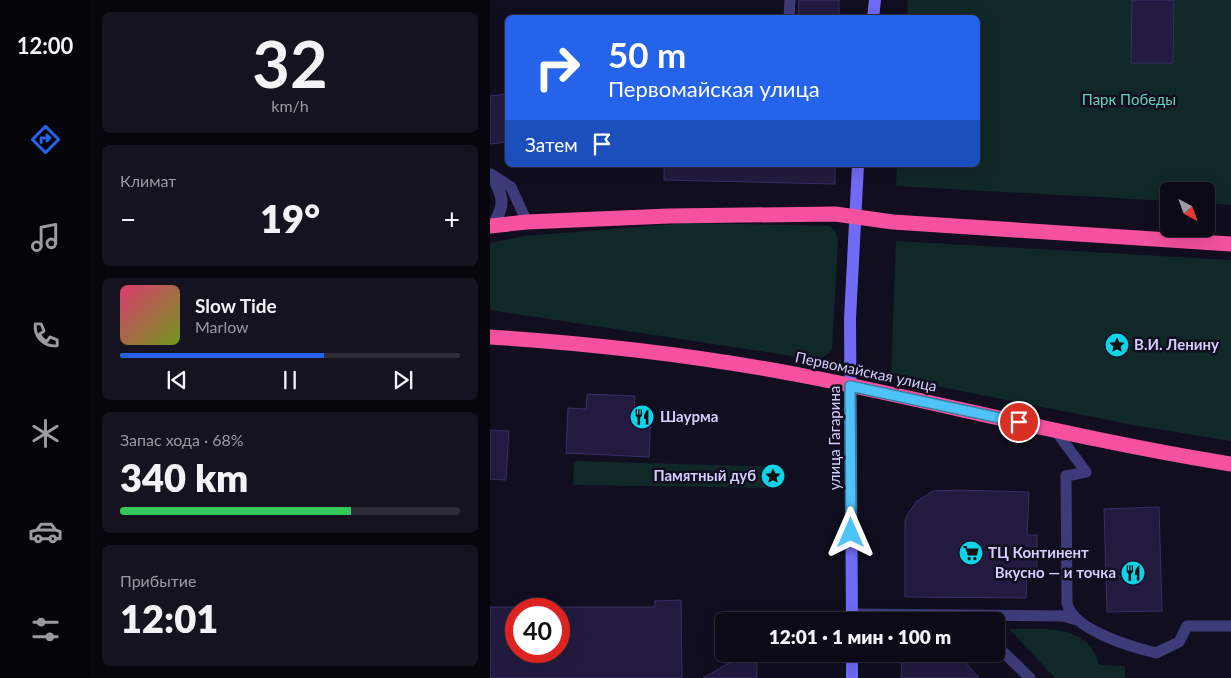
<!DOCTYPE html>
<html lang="ru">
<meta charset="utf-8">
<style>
body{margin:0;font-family:Lato,sans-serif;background:#161320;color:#f1f3f6;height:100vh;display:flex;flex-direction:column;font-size:19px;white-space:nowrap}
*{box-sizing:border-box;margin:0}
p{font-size:16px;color:#9a9aa1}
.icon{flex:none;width:28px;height:28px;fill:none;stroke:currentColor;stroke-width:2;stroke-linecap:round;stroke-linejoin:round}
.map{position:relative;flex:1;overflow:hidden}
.details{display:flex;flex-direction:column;gap:12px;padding:12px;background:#07060d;width:400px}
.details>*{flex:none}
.top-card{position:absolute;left:15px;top:15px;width:475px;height:152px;border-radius:8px;box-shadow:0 5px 20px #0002,0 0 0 1px #2d2b36;background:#2563eb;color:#fff;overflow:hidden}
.needle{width:32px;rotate:139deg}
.buttons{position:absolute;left:670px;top:182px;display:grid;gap:10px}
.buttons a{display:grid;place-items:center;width:55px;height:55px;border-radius:8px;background:#0d0a17;box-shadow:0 5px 20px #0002,0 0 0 1px #2d2b36;font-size:25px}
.speed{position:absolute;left:15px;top:598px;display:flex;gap:10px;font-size:25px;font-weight:700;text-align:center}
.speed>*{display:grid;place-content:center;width:65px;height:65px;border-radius:50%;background:#0d0a17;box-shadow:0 5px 20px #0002,0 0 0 1px #2d2b36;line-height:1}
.speed .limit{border:8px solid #d22;background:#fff;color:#111}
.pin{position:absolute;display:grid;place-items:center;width:42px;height:42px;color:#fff;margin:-21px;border:2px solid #fff;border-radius:50%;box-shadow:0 1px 5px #0007}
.me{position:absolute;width:55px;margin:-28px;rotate:0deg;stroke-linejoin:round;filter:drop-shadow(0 0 4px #0008)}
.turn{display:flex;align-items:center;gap:18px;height:105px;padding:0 20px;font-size:22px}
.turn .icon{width:65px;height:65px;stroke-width:2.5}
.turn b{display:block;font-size:35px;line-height:42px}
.then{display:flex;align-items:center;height:48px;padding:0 20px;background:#0003;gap:10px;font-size:19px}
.big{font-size:38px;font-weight:800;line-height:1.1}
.details .tile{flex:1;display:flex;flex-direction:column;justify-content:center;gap:8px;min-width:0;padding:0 18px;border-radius:8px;background:#161320}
.details .dial{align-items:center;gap:0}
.dial b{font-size:65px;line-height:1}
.song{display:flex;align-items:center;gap:15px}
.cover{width:60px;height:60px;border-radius:8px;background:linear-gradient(135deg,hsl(340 70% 55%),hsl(80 70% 35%))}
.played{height:5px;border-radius:2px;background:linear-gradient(90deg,#2563eb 60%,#2d2b36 60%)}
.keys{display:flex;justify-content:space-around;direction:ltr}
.heat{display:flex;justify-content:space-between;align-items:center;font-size:28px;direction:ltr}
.charge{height:8px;border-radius:4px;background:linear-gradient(90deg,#34c759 68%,#2d2b36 0)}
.trip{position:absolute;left:225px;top:612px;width:290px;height:50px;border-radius:8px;background:#0d0a17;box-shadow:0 5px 20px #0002,0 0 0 1px #2d2b36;font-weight:800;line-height:50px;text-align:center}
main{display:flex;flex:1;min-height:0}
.tab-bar{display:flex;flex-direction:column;width:90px;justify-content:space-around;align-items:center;background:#050409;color:#9a9aa1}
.tab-bar .icon{width:35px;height:35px}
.tab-bar .active{color:#2563eb}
.tab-bar b{font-size:22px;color:#f1f3f6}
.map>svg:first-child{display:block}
.green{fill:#112828}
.building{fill:#221b3f;stroke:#3a2e69}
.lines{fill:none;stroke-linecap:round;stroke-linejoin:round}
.lane{stroke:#3e3b7b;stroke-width:11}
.street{stroke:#3e3b7b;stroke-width:12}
.secondary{stroke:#6f6bf6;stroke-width:12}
.highway{stroke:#f5519f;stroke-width:15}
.route-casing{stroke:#337fa1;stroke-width:12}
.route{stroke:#4fc3f7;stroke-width:9}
.labels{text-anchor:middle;stroke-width:5;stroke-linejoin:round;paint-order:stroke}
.park-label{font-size:15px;fill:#5fd7b9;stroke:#110e1f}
.poi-label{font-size:15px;font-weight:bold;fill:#d4cefc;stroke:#110e1f;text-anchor:start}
.street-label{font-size:15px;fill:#d4cefc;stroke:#110e1f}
</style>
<main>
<nav class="tab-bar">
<b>12:00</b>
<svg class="icon active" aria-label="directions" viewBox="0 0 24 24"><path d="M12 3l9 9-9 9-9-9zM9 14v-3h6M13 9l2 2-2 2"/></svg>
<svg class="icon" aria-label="music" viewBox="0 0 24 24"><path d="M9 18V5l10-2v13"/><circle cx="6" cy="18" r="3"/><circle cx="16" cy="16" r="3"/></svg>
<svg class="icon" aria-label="phone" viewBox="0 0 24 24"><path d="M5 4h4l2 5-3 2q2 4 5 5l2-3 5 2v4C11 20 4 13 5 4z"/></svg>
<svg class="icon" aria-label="climate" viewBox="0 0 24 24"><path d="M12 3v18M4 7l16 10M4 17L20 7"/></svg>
<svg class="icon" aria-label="car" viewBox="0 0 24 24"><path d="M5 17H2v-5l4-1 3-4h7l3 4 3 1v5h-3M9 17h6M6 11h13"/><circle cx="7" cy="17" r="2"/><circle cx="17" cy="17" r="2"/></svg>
<svg class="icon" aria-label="filters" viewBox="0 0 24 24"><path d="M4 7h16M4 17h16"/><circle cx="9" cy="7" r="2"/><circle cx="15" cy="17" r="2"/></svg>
</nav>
<section class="details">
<div class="tile dial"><b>32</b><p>km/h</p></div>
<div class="tile"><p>Климат</p>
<div class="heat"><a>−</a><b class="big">19°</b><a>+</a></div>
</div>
<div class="tile">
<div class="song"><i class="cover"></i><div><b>Slow Tide</b><p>Marlow</p></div></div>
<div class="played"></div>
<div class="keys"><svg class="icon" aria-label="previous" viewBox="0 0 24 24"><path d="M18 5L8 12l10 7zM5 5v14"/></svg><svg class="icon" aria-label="pause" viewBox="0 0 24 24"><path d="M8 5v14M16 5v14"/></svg><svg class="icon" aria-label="next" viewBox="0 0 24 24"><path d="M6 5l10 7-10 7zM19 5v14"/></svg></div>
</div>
<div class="tile"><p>Запас хода · 68%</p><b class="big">340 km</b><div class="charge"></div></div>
<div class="tile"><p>Прибытие</p><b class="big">12:01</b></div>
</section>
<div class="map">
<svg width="741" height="678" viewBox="0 0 741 678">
<rect width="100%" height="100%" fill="#110e1f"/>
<g class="green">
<polygon points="418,0 741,0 741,205 716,203 716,191 679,191 679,201 406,186 407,165 488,165 488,18 417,17"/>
<path d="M199,223L340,226L346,232L348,240L342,349C338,356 330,359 322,359L0,310V243L34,236Z"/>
<polygon points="406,241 741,260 741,441 643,425 401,377"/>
<polygon points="84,461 290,467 290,488 83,485"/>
<path d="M519,629C552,629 600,623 609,665L635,666V678H565Z"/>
</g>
<g class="building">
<polygon points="309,0 349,0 349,18 308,18"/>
<polygon points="642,0 684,0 683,63 641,63"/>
<polygon points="18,94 18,142 0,144 0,96"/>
<polygon points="174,165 345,165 345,184 174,180"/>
<polygon points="97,394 145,396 144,413 161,414 159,457 76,453 78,408 96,409"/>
<polygon points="0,430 19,431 16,480 0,479"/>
<polygon points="468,490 539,492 537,535 547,535 547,571 537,571 536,598 415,597 415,522 417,515 427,501 443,491"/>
<polygon points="669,507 672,611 617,612 614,509"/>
<polygon points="191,600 192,678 0,678 0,607 26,607 26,651 69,651 69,607 165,607 165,601"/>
<polygon points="250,654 263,654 267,660 267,678 213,678 241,662"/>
<polygon points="412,654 468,654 489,678 411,678"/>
</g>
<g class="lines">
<g class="lane">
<polyline points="299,18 300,0"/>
<polyline points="1,174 21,187 37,222"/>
<path d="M565,430L596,472L576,476L577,603C582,630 642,647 666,653L689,642L697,626H741"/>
<polyline points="362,614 573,616 587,620"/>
<polyline points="506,645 540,678"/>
</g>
<path class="street" d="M0,176L3,177C14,199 15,204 3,226"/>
<g class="secondary">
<polyline points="383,18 385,0"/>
<polyline points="362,621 360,319 368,165"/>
<polyline points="362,678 362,654"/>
</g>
<g class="highway">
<polyline points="0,226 37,222 179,216 345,214 403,222 741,244"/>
<path d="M0,337C110,344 221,357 330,379C467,407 603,442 741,464"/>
</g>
</g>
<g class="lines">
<defs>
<polyline id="route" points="361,533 360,386 529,422"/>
</defs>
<use href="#route" class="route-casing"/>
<use href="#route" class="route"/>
</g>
<defs>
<symbol id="sight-disc" viewBox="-11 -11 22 22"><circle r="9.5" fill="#0ed3e9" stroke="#110e1f"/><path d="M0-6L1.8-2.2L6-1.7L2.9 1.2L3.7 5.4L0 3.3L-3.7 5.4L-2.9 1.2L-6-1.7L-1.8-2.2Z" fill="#111"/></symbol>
<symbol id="restaurant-disc" viewBox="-11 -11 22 22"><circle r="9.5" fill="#0ed3e9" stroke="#110e1f"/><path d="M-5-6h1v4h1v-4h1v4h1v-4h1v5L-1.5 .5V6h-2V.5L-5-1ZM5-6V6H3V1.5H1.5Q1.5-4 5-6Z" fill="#111"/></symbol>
<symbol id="supermarket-disc" viewBox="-11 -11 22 22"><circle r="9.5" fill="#0ed3e9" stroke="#110e1f"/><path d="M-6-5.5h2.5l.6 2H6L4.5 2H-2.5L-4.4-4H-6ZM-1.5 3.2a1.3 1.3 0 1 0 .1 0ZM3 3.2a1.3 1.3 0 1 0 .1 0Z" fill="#111"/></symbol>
</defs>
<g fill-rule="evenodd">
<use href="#sight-disc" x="613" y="331" width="28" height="28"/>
<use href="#restaurant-disc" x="138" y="403" width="28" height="28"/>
<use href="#sight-disc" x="269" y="462" width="28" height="28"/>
<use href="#supermarket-disc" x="467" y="539" width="28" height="28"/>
<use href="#restaurant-disc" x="629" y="559" width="28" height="28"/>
</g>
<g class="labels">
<g class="park-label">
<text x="639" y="105">Парк Победы</text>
</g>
<g class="poi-label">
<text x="644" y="350">В.И. Ленину</text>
<text x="170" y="422">Шаурма</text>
<text x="266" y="481" text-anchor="end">Памятный дуб</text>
<text x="498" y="558">ТЦ Континент</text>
<text x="626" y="578" text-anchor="end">Вкусно — и точка</text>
</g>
<g class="street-label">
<text transform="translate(376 372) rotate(12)" y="5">Первомайская улица</text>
<text transform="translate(345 438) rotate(-90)" y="5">улица Гагарина</text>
</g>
</g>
</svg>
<div class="buttons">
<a><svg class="needle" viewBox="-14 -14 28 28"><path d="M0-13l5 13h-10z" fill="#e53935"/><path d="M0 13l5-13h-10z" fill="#9a9aa1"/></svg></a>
</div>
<div class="speed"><div class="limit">40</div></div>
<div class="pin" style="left:529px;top:422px;background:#d93025"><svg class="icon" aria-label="arrive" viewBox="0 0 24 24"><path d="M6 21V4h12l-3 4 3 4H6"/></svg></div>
<svg class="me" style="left:361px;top:533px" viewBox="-20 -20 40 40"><path d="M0-17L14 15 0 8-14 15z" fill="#4fc3f7" stroke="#fff" stroke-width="4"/></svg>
<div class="trip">12:01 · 1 мин · 100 m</div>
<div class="top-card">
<div class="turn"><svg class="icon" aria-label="right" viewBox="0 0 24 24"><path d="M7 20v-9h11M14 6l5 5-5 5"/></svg><div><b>50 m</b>Первомайская улица</div></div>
<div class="then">Затем<svg class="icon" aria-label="arrive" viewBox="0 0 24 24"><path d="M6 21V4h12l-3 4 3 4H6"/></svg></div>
</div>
</div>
</main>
